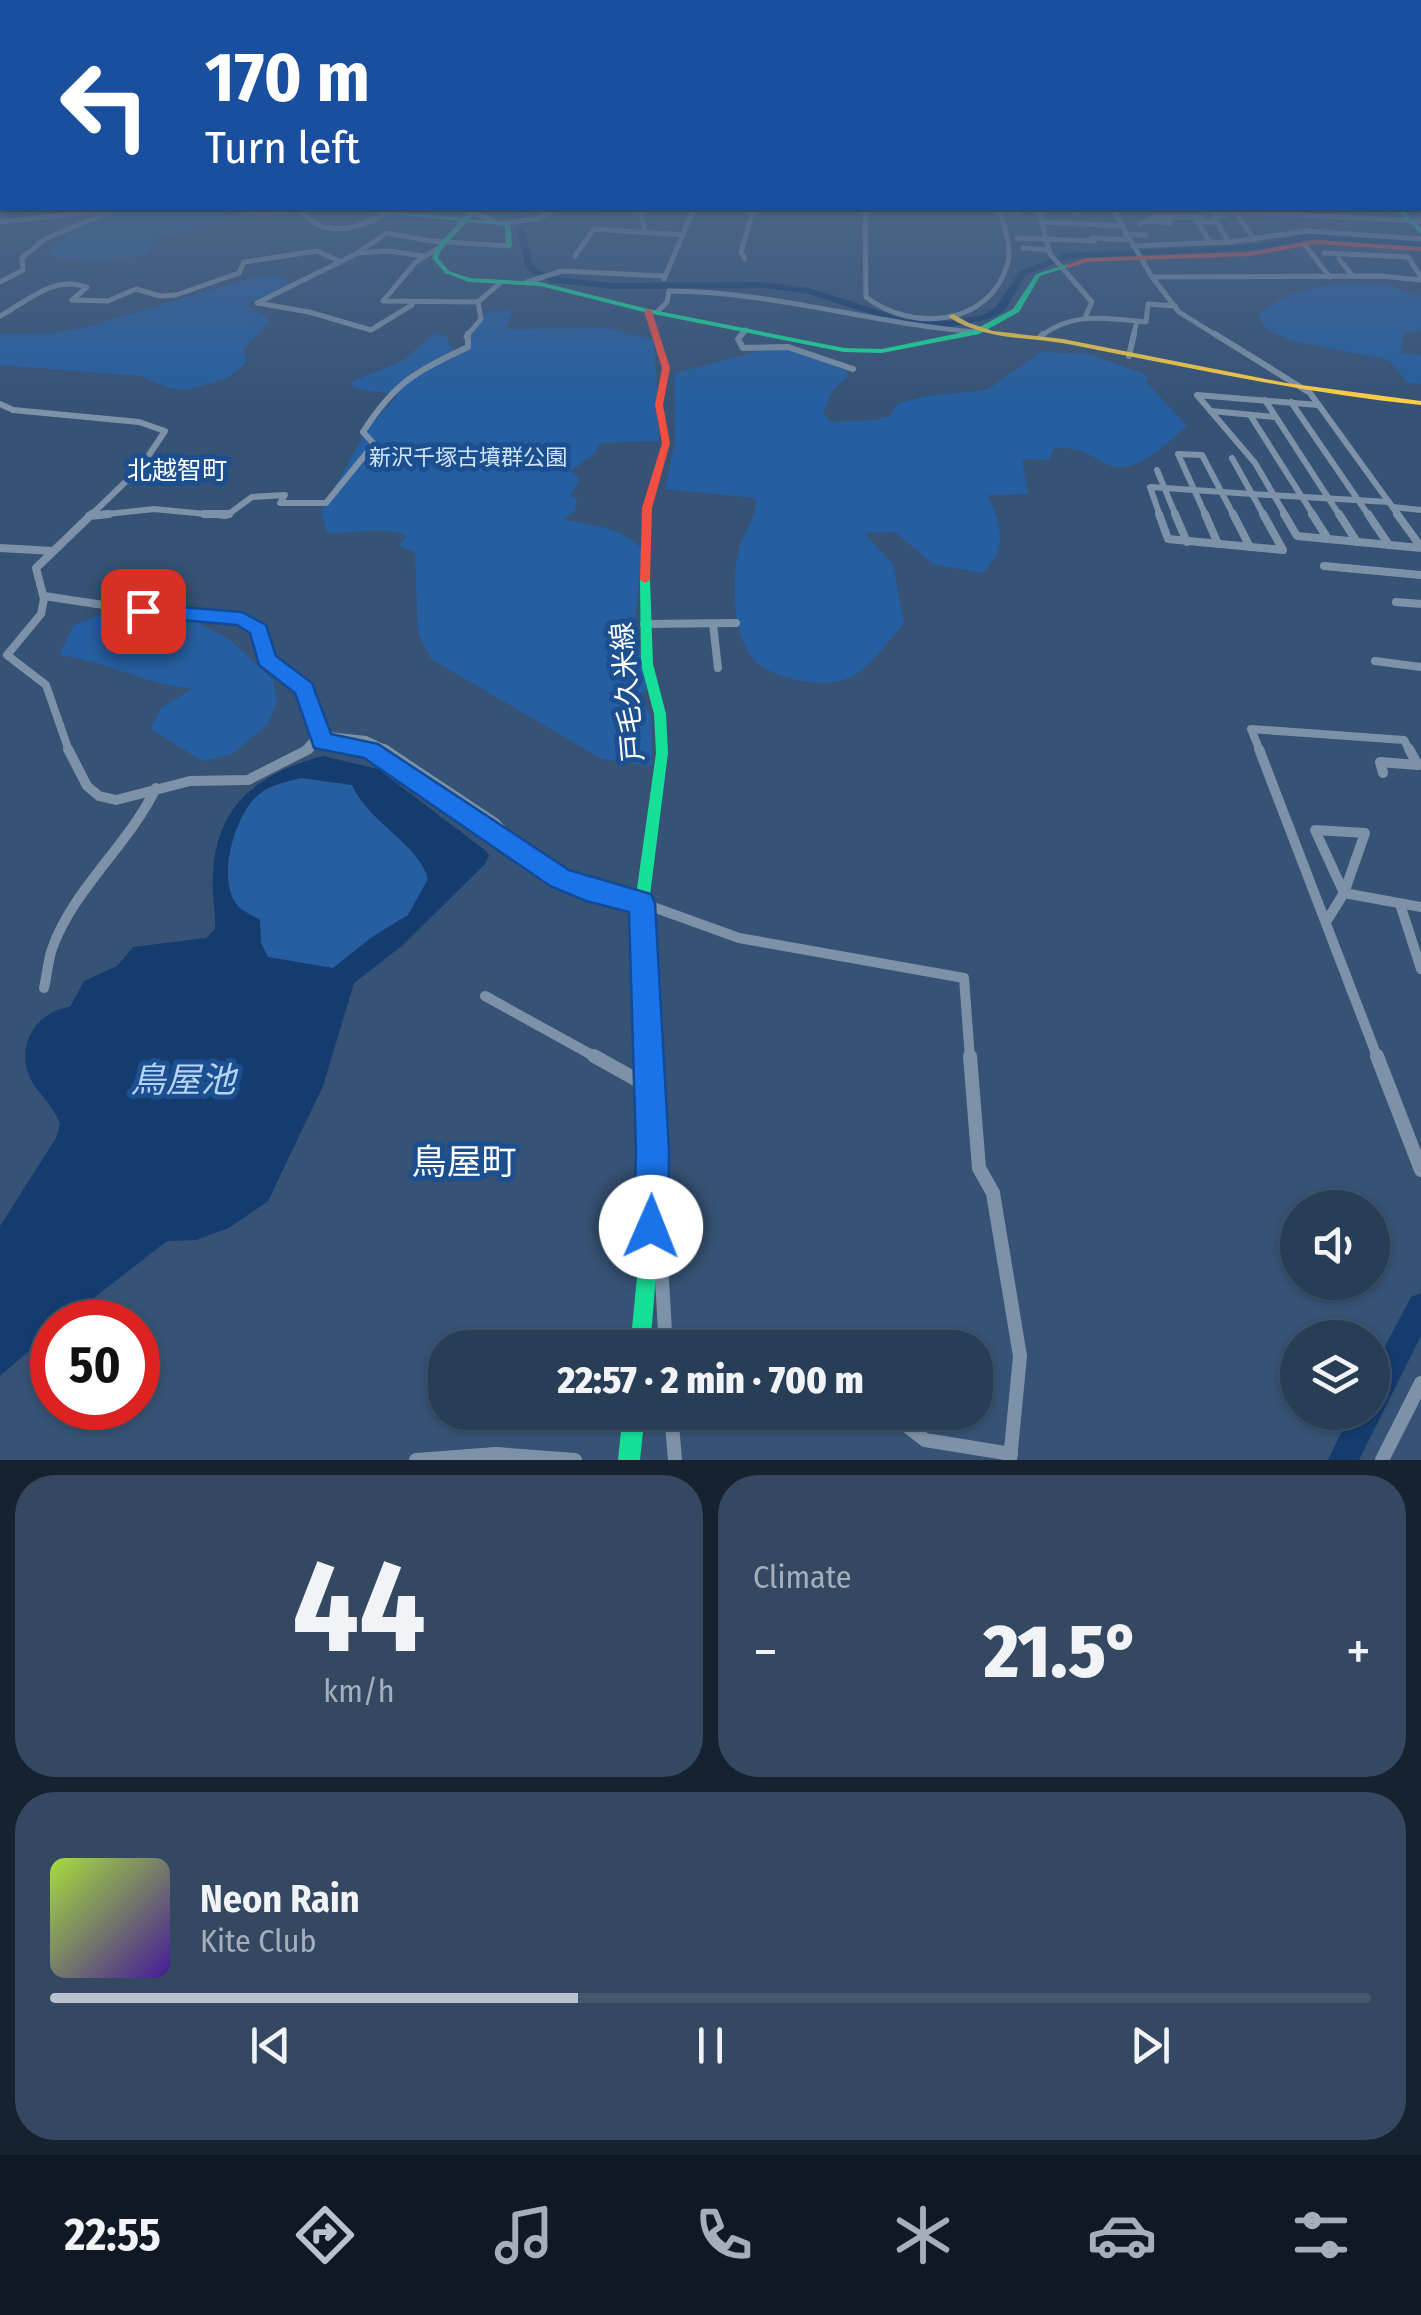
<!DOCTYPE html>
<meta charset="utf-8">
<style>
body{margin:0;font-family:"Fira Sans Condensed","Noto Sans JP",sans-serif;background:#344961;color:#f1f3f6;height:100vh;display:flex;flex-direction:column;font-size:38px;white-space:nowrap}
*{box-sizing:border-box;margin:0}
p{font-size:32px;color:#a5aeba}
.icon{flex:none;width:55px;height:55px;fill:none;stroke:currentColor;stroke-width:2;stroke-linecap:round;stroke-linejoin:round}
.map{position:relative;height:1460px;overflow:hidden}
.drawer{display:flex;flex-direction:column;gap:15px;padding:15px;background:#162230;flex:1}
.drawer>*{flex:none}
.hud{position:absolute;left:0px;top:0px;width:1422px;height:210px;box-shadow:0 2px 8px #0004,0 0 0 2px #44576d;background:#1a4fa0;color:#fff;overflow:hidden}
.controls{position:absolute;left:1280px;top:1190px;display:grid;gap:20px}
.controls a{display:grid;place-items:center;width:110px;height:110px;border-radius:50%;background:#283e57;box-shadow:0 2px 8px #0004,0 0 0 2px #44576d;font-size:50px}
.speed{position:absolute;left:30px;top:1300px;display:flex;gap:20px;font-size:50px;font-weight:700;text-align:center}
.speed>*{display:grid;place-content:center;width:130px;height:130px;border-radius:50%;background:#283e57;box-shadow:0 2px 8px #0004,0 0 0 2px #44576d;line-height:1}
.speed .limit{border:15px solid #d22;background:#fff;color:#111}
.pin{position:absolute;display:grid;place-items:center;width:85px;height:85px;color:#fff;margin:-42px;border-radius:20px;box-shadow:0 5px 15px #0006}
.me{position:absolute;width:110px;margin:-55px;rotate:1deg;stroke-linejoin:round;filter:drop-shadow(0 0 8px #0008)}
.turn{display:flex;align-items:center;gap:35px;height:210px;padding:0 40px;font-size:45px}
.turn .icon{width:130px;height:130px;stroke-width:2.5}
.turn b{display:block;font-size:70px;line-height:85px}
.big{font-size:75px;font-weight:800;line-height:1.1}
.drawer .card{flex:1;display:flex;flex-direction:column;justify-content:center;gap:15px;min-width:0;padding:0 35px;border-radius:40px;background:#344961}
.drawer .dial{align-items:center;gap:0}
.dial b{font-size:130px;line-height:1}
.song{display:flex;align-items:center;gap:30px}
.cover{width:120px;height:120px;border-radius:15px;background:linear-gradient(135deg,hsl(80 70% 55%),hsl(260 70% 35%))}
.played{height:10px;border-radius:5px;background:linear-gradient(90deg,#b9c2ce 40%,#44576d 40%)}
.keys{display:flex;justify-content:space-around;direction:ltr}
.heat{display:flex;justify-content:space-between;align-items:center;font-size:55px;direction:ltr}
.drawer .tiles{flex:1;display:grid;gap:15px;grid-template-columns:1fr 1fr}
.card:last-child{grid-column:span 2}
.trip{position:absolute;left:428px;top:1330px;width:565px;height:100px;border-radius:40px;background:#283e57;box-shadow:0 2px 8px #0004,0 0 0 2px #44576d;font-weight:800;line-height:100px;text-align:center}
.tabs{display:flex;height:160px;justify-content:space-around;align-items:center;background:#101923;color:#a5aeba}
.tabs .icon{width:70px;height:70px}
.tabs .current{color:#b9c2ce}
.tabs b{font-size:45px;color:#f1f3f6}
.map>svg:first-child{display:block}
.green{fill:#265fa1}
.water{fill:#153c6e;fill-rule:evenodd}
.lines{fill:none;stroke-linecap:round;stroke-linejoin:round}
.river{fill:#153c6e;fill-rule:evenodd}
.street-far4{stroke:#7d92a8;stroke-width:5}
.street-far3{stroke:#7d92a8;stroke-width:6}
.street-far2{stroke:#7d92a8;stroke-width:8}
.street-far1{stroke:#7d92a8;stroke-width:10}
.street{stroke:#7d92a8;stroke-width:14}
.fast{fill:#16e098;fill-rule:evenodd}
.slow{fill:#ffcf43;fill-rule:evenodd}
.jam{fill:#f24e42;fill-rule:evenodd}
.route{fill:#1a73e8;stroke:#114b97;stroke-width:2.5}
.labels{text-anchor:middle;stroke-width:10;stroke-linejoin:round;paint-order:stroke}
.far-park-label{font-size:22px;fill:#cfe3fa;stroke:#1b4f8f}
.far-neighbourhood-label{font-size:25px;fill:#fff;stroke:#1b4f8f}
.street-label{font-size:28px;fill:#fff;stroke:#1b4f8f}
.near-water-label{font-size:35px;font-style:italic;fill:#b5d3f5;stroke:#1b4f8f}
.near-neighbourhood-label{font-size:35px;fill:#fff;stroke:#1b4f8f}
</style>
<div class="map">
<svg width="1421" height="1460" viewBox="0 0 1421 1460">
<rect width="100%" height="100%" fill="#365274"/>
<g class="green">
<polygon points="119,208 226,208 227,220 156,240 144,256 96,260 54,257 49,252 67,235"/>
<polygon points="261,275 281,276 292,285 245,304 264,315 269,322 244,349 247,362 228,378 186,390 170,388 140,376 0,365 0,333 51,334 87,327"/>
<path d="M1352,283L1386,285L1421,296V331L1404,333L1400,353L1421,355V384L1408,383L1389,360L1292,341L1265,329L1258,315C1280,292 1322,285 1352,283Z"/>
<path d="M513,310L506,329L608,328L653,339C658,374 656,406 659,441L600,443L594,454L570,471L580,478L570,496L577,498L575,511L563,519C597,528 614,524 643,549L634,628L650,689L637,694L651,716L652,766L602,759L431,659L418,633L415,552L399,545L407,536C381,525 356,534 327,533L321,511L369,427L398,395L354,388L351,382L402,361L437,331L447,338L454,351L466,346L485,312Z"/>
<path d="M779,346L846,370L848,376L832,391L823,414L832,422L874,420L889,416L899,403L927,396L987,390L1040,352L1090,354L1149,376L1145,381L1187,426C1166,443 1134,479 1105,463C1085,452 1078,447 1054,448L1049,460L1022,459L1028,494L988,495C1001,525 1009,549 982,573L933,564L895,532L864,533L893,564L904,624C866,665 859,692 797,680C785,677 764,671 755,661C732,636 731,580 739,549C743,532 759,516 755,498L665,489L675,441L674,373Z"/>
<path d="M111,611L197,622L230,640L273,680L277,702L267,725L232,754L202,761L151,729L161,708L192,689C144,684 105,661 59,655L74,625Z"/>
<path d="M301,778L352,785C369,824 419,843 429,879L408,915L372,937L333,968L268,957L261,943L260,920C253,916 244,912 239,907C215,883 234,816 257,796C269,785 285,782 301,778Z"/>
</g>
<path class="water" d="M323,756L378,769L486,851L489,856L485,864L403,945L354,983L323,1086L268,1201L229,1228L196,1240L167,1241L63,1322H52V1331L0,1376V1226L56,1138L60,1124C54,1106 38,1094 30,1078C15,1045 37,1011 70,1007L84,981L117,966L133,947L206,938L215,929C216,910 211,892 213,873C217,803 260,773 323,756ZM301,778L352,785C369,823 419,844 428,879L408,915L372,937L333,968L268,957L261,943L260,920C254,916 244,912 239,907C215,883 234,816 257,796C269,785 285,782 301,778Z"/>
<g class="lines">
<g class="river">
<polygon points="509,208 517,208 529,224 525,230 532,263 538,270 556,277 614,283 762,282 809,288 897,316 950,321 982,315 996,307 1020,271 1066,253 1257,244 1311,233 1421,241 1421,247 1311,239 1257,250 1067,259 1026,275 1004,311 989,319 950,327 896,322 805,293 762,288 614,289 554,283 532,274 525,265 517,230 521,224"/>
<polygon points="1421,1293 1421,1336 1359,1460 1328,1460 1351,1412 1372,1412 1372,1371 1411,1297"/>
</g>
<g class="street-far4">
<polyline points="33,208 30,210 48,209"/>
<polyline points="222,208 261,213 326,208"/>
<polyline points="459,208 497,222"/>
<path d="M865,208L866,297C912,333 992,326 1008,262C1012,244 1003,225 999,208"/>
<polyline points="999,208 1018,212"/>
<polyline points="1038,208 1050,254 1092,302 1086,315"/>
<polyline points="1074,208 1076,212"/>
<polyline points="1112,208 1152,277 1179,312 1219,337"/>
<polyline points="1158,208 1421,221"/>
<polyline points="1332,208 1379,210"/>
<path d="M301,212C328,242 366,226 396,208"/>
<polyline points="1224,216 1213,216 1229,242"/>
<polyline points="1238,217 1255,240"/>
<polyline points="1148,221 1170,223 1163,217"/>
<polyline points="0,222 109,210"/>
<polyline points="1044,222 1120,226"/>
<polyline points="504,223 537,219 559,208 641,211 645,232"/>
<polyline points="1140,224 1154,217 1202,217"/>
<polyline points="1125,234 1146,235"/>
<polyline points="1017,238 1095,241"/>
<polyline points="1092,238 1129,240"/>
<polyline points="1211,243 1197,222 1217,222"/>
<polyline points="1304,244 1330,277"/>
<polyline points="441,246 416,262 383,301 478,302 500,283"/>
<polyline points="1133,246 1229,242 1307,231 1421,239"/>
<polyline points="1023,248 1049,250"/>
<polyline points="358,253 389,251 423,256"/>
<polyline points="1324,253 1408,257 1421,277"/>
<polyline points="575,256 594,229 684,235"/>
<polyline points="745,259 741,252 754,208"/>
<polyline points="1339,259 1352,275"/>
<polyline points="1152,277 1381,276 1421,280"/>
<polyline points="664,279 694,208"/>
<polyline points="0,282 23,270 22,258 45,239 119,208"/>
<polyline points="527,282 562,271 664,276"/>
<path d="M669,291C772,291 873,324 976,332"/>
<polyline points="412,305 371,330 309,312 257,303 354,255 387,233 431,241 509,246"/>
<polyline points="657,312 667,302 669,291"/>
<path d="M0,316C28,301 53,275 87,287L72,300L108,301L136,289L160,296L176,295L239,273L244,262L317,251L337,260"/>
<polyline points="466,337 481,319 478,302"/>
<polyline points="740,337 746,330"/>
<path d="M1040,337C1072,311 1108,318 1146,322L1148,304L1175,306"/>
<polyline points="1133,337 1137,321"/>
</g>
<g class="street-far3">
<polyline points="742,334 738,339 743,348 788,347 853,369"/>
<polyline points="1215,334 1310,393 1399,516"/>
<polyline points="1040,337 1043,334"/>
<polyline points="1129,356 1134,334"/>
<polyline points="1265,400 1340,516"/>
<polyline points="1291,402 1369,516"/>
<polyline points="0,404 13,410 139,422 165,431 141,467 90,516"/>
<polyline points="1211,411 1275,417"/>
<polyline points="1250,415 1314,516"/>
<polyline points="1232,458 1252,494"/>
<polyline points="1157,470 1176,516"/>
<polyline points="1252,494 1389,502"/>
<polyline points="1252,494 1264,516"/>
<polyline points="1393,507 1421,510"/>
<path d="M89,516L154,509L226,516L252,497L285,495L280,503H326L374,444L363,432C395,382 415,372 468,347V334"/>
<polyline points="1160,516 1150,487 1252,494"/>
<polyline points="1206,516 1178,454 1202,455 1234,516"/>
<polyline points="1286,516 1255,463 1197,395 1318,405"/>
</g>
<g class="street-far2">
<polyline points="204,514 229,514"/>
<polyline points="1159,514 1168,539 1283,550 1263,514"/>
<polyline points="1175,514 1187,542"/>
<polyline points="1205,514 1218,544"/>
<polyline points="1233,514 1250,547"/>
<polyline points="1284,514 1297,536 1421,548"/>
<polyline points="1312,514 1328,539"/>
<polyline points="1339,514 1357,542"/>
<polyline points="1368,514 1389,545"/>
<polyline points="1397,514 1421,547"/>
<polyline points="89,516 109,514"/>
<polyline points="0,548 53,551"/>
<polyline points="1324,566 1421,575"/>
<polyline points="44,596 143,611 242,619 259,630 266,659 304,689 323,742 370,751"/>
<polyline points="1396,602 1421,604"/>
<polyline points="644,624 736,623"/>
<polyline points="713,624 718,668"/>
<polyline points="1375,661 1421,667"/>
<polyline points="319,735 366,740 389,751"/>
<polyline points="69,751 46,685 7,655 41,614 44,599 36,568 92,514"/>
<polyline points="304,751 319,735"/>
<polyline points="1260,751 1251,729 1404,740 1410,751"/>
</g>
<g class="street-far1">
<polyline points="68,749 87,786 99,796 116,800 190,781 248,780 309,749"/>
<polyline points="359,749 370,751 511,844"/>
<polyline points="384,749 495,823 521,850 559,878 586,890 642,903 739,938 964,978 970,1059"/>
<polyline points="1259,749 1378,1059"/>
<polyline points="1409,749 1418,765"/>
<polyline points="1383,773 1380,762 1418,765"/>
<polygon points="1315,830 1365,833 1344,893"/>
<polyline points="1344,893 1421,907"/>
<polyline points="1400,904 1421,969"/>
<polyline points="1326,922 1344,893"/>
<path d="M44,988C47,975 48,961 52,949C72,891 129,844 156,788"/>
<polyline points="485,996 599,1059"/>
</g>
<g class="street">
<polyline points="594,1056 637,1080 649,1079"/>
<polyline points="970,1056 979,1168 993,1193 1020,1356 1010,1460"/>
<polyline points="1377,1056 1421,1170"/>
<polyline points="655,1236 660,1246 666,1348"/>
<polyline points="665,1336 776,1342 786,1348"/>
<polyline points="671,1412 675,1460"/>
<polyline points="889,1412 925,1440 1011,1454"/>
<polyline points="416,1460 496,1454 575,1460"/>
<polyline points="1382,1460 1421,1383"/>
</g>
<g class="fast">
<polygon points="327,208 344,208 463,218 472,208 478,208 469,219 506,222 511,227 512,246 509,248 506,246 505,227 502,225 467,222 441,250 438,258 449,271 470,278 540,282 648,309 844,348 882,349 974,330 1013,309 1036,274 1068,264 1071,266 1040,276 1019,312 979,334 882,353 844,352 648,313 540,286 469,282 445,273 432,258 436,248 460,221"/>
<polygon points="1395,208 1401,208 1421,228 1421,234"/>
<polygon points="645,577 650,580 653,664 666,714 668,753 649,903 661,1150 660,1227 650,1348 630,1348 642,1227 643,1150 635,903 656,753 654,714 641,664 640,580"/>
<polygon points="623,1412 645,1412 640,1460 618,1460"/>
</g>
<path class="slow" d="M953,314L969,323L993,331L1063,339L1286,383L1421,401V405C1302,393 1186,367 1068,344C1025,336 989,341 950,318L949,316Z"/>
<g class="jam">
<polygon points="1316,240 1421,247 1421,251 1316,244 1250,256 1087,262 1068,268 1065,266 1086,258 1250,252"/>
<polygon points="648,309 652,311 670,368 663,405 670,443 652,508 650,580 645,583 640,580 642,508 662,443 655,405 662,368 644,311"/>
</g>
</g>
<linearGradient id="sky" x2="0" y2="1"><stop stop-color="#1e2d40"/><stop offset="0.49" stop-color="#4c6688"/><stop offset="1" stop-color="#4c6688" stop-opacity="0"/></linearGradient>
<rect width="1421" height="403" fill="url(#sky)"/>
<polygon class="route" points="143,604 242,612 266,625 276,656 312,683 331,734 378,744 569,870 651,894 655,903 669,1150 668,1227 663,1239 651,1244 639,1239 634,1227 636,1150 629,912 586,901 550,886 364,758 314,748 295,693 259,665 250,633 237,625 136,616 136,606"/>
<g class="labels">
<g class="far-park-label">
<text x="468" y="465">新沢千塚古墳群公園</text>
</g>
<g class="far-neighbourhood-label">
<text x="177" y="479">北越智町</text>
</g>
<g class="street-label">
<text transform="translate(627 692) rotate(-95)" y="10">戸毛久米線</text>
</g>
<g class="near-water-label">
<text x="183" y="1092">鳥屋池</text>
</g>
<g class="near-neighbourhood-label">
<text x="464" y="1174">鳥屋町</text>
</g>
</g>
</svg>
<div class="controls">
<a><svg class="icon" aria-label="sound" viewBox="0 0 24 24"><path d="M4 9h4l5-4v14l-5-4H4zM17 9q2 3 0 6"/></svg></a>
<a><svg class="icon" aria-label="layers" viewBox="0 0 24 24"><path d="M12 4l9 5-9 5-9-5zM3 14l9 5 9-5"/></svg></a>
</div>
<div class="speed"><div class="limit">50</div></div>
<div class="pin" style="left:143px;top:611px;background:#d93025"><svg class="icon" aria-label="arrive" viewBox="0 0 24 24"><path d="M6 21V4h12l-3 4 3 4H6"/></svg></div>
<svg class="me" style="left:651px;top:1227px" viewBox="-20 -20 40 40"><circle r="19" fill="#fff"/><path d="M0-13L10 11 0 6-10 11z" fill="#1a73e8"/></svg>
<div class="trip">22:57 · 2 min · 700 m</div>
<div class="hud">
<div class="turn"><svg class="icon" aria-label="left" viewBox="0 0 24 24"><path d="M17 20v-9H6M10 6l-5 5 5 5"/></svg><div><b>170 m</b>Turn left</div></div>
</div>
</div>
<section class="drawer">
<div class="tiles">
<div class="card dial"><b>44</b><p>km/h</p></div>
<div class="card"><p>Climate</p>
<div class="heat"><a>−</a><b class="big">21.5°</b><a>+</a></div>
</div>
<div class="card">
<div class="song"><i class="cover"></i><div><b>Neon Rain</b><p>Kite Club</p></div></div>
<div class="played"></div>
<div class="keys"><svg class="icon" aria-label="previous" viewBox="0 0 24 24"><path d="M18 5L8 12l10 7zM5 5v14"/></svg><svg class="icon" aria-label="pause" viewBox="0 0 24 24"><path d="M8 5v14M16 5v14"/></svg><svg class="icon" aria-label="next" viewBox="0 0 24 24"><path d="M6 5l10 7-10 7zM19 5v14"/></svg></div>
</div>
</div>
</section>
<nav class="tabs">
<b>22:55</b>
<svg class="icon current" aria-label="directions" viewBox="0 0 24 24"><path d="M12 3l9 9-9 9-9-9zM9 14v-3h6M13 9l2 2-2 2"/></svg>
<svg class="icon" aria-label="music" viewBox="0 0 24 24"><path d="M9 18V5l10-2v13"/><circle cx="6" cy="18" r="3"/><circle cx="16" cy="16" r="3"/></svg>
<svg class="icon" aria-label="phone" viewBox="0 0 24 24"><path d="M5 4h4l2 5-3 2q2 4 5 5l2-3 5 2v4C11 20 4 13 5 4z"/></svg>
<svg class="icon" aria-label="climate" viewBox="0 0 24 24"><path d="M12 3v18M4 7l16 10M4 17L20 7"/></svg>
<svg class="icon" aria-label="car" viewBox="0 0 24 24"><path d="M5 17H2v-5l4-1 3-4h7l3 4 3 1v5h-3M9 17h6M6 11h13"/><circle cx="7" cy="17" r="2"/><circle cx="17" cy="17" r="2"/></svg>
<svg class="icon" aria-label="filters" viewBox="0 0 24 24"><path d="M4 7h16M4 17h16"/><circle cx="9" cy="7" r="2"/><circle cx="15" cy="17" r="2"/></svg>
</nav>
